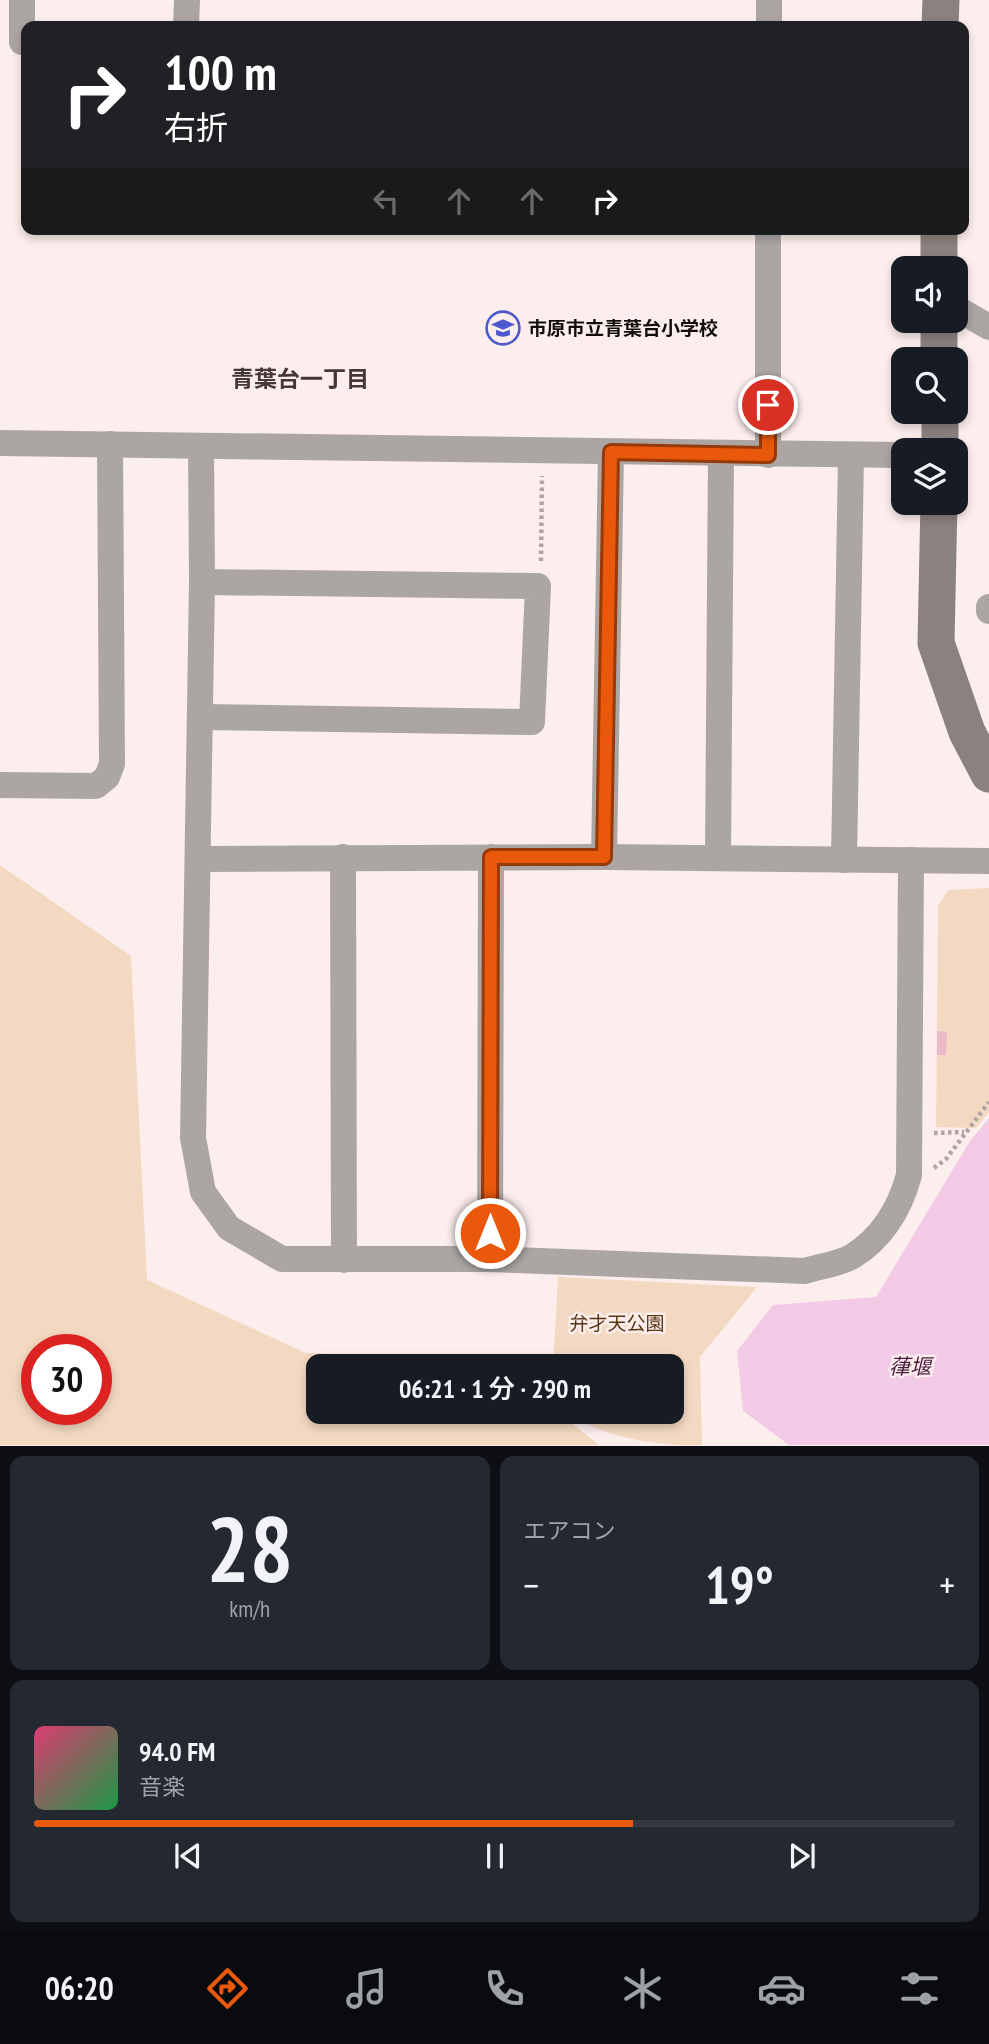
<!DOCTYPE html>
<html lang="ja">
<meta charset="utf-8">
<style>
body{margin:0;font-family:"PT Sans Narrow","Noto Sans JP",sans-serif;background:#242831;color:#f1f3f6;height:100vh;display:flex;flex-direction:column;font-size:26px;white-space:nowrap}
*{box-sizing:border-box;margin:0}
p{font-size:23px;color:#9ea1a6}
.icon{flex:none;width:38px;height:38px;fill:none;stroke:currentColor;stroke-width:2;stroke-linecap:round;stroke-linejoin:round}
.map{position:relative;height:1446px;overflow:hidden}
.details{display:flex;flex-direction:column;gap:10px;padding:10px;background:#0d0f14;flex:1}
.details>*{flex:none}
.guide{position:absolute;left:21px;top:21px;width:948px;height:214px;border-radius:14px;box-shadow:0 4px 10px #0003;background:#202124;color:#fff;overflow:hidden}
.controls{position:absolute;left:891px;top:256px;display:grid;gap:14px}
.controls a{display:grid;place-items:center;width:77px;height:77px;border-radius:14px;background:#171b24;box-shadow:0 4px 10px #0003;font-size:35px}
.speed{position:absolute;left:21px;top:1334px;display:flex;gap:14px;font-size:35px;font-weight:700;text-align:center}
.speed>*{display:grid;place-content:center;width:91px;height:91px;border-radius:50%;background:#171b24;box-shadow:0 4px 10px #0003;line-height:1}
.speed .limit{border:10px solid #d22;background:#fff;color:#111}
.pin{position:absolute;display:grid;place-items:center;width:60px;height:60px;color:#fff;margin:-30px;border:4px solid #fff;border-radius:50%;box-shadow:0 2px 7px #0007}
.me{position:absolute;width:77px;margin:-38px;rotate:0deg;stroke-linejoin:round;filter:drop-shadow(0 0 5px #0008)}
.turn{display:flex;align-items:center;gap:24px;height:147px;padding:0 28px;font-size:32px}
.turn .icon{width:91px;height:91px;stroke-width:2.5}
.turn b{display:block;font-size:49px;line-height:60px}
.lanes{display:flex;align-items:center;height:66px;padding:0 28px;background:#0003;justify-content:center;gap:35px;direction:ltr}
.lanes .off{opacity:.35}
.big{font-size:52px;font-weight:600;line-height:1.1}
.details .widget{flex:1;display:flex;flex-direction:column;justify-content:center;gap:10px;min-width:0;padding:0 24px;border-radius:14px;background:#242831}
.details .dial{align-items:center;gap:0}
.dial b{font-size:91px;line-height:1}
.song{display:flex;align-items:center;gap:21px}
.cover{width:84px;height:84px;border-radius:10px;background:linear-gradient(135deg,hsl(340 70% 55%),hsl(140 70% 35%))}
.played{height:7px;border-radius:4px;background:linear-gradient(90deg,#ea580c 65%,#363941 65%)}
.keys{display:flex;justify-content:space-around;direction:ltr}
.heat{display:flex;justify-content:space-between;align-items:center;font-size:38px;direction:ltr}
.details .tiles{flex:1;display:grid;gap:10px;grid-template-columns:1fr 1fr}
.widget:last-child{grid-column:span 2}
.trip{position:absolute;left:306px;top:1354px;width:378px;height:70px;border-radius:14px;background:#171b24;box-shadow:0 4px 10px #0003;font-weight:600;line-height:70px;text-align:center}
.menu{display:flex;height:112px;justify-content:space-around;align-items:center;background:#090b0e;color:#9ea1a6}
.menu .icon{width:49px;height:49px}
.menu .selected{color:#ea580c}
.menu b{font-size:32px;color:#f1f3f6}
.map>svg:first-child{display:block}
.green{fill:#f3d9c2;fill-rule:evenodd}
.water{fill:#f3cae6}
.building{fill:#eab9c7}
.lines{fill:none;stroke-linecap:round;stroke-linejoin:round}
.path{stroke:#afa4a4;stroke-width:4.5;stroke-dasharray:3.5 3.5;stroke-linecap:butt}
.street{stroke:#aba6a4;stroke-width:26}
.secondary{stroke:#8a827f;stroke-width:37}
.route-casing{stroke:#983908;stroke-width:18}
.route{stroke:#ea580c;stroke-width:12}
.labels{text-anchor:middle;stroke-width:5;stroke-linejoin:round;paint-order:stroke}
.poi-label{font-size:19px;font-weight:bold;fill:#120d0d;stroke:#fceeed;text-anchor:start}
.park-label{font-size:19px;fill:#593610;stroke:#fceeed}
.water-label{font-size:21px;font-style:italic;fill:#48183d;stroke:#fceeed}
.quarter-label{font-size:23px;font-weight:bold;fill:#433837;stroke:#fceeed}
</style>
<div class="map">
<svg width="989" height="1446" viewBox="0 0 989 1446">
<rect width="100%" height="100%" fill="#fceeed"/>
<g class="green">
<path d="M0,865L131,956L147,1280L306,1353L492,1359L501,1367H318V1412H558L599,1445H0ZM37,1349H96V1409H37Z"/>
<polygon points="989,888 989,1112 976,1128 936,1127 938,906 948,890"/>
<path d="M558,1277L757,1287L700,1357L702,1445C657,1446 606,1439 567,1412H672V1367H553Z"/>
</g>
<polygon class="water" points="989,1118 989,1445 789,1445 743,1411 737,1351 773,1305 876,1297 970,1141"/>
<polygon class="building" points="937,1031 947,1032 946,1055 937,1055"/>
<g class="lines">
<g class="path">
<polyline points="541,561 542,476"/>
<polyline points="934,1133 964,1132"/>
<polyline points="934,1168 946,1159 989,1102"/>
</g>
<g class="street">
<polyline points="186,26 187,0"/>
<polyline points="769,26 769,0"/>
<polyline points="22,42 22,0"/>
<polyline points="956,308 989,327"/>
<polyline points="0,443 903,455"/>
<path d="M201,446L202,582L193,1138L203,1192L229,1228L282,1259H490L805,1271C820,1266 840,1264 853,1256C883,1237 900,1208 909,1175L911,860"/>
<polyline points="768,455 768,229"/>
<polyline points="989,607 989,611"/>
<polyline points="201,717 532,722 538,586 202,582"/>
<polyline points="0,785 96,786 107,777 112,764 110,444"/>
<polyline points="343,857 344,1260"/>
<polyline points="604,857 611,452"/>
<polyline points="718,858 721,454"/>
<polyline points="199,859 604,857 989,861"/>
<polyline points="844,860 851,456"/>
<polyline points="490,1259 491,857"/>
</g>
<g class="secondary">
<polyline points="940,26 941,0"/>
<polyline points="939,229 939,268"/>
<polyline points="939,320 939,359"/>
<polyline points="940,411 940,450"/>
<polyline points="939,502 936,643 967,732 989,774"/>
</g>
</g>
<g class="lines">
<defs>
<polyline id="route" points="490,1233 491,857 604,857 611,452 768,455 768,405"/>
</defs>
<use href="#route" class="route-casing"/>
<use href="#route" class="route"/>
</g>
<defs>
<symbol id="school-ring" viewBox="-11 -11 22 22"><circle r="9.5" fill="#fceeed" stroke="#4d58ce" stroke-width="1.5"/><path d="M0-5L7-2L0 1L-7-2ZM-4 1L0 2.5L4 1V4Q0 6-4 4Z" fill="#4d58ce"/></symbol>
</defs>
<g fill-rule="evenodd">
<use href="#school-ring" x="484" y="309" width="38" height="38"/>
</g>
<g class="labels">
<g class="poi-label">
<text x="528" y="335">市原市立青葉台小学校</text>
</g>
<g class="park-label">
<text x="617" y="1330">弁才天公園</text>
</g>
<g class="water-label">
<text x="910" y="1374">葎堰</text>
</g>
<g class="quarter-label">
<text x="300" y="387">青葉台一丁目</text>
</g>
</g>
</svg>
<div class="controls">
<a><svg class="icon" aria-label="sound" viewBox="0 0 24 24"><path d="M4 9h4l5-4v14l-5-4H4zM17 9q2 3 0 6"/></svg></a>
<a><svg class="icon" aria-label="search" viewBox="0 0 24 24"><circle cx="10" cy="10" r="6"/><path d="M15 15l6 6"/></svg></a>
<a><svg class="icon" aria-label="layers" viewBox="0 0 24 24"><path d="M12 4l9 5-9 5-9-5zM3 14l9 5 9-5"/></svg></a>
</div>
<div class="speed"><div class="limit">30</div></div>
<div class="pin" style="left:768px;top:405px;background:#d93025"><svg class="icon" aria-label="arrive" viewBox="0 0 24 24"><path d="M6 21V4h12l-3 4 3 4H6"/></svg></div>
<svg class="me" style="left:490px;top:1233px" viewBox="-20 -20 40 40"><circle r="17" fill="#ea580c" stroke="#fff" stroke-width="3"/><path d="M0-11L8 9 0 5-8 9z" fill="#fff"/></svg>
<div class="trip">06:21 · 1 分 · 290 m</div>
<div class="guide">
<div class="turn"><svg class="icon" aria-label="right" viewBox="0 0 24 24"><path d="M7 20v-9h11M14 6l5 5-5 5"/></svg><div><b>100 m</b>右折</div></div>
<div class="lanes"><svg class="icon off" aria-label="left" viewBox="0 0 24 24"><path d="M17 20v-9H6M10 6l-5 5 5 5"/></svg><svg class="icon off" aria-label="ahead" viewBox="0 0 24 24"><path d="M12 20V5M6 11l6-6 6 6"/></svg><svg class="icon off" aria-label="ahead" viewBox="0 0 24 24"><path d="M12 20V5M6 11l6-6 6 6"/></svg><svg class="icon" aria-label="right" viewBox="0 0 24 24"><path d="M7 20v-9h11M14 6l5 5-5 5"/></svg></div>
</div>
</div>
<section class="details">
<div class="tiles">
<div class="widget dial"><b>28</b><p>km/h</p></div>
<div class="widget"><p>エアコン</p>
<div class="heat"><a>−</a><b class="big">19°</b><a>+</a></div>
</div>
<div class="widget">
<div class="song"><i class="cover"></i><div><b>94.0 FM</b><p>音楽</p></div></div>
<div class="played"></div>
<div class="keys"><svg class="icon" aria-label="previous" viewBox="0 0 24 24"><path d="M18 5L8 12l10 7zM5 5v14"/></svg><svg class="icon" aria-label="pause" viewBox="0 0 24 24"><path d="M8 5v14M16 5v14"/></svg><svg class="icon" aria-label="next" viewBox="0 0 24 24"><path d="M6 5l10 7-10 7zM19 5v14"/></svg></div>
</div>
</div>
</section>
<nav class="menu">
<b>06:20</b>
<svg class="icon selected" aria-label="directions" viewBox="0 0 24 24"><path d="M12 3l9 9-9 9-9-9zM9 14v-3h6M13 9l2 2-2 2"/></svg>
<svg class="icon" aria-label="music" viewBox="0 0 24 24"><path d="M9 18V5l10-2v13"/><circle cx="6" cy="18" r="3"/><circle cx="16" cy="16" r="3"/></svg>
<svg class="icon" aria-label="phone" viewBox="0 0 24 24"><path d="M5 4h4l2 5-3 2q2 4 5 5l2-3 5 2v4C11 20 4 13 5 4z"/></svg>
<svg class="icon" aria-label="climate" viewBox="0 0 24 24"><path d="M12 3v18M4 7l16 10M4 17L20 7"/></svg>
<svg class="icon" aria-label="car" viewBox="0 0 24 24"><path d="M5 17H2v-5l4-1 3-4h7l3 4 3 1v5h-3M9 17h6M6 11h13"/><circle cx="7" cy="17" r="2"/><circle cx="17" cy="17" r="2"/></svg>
<svg class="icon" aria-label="filters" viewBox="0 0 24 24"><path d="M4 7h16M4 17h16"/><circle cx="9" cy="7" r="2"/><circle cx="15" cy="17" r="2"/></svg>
</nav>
